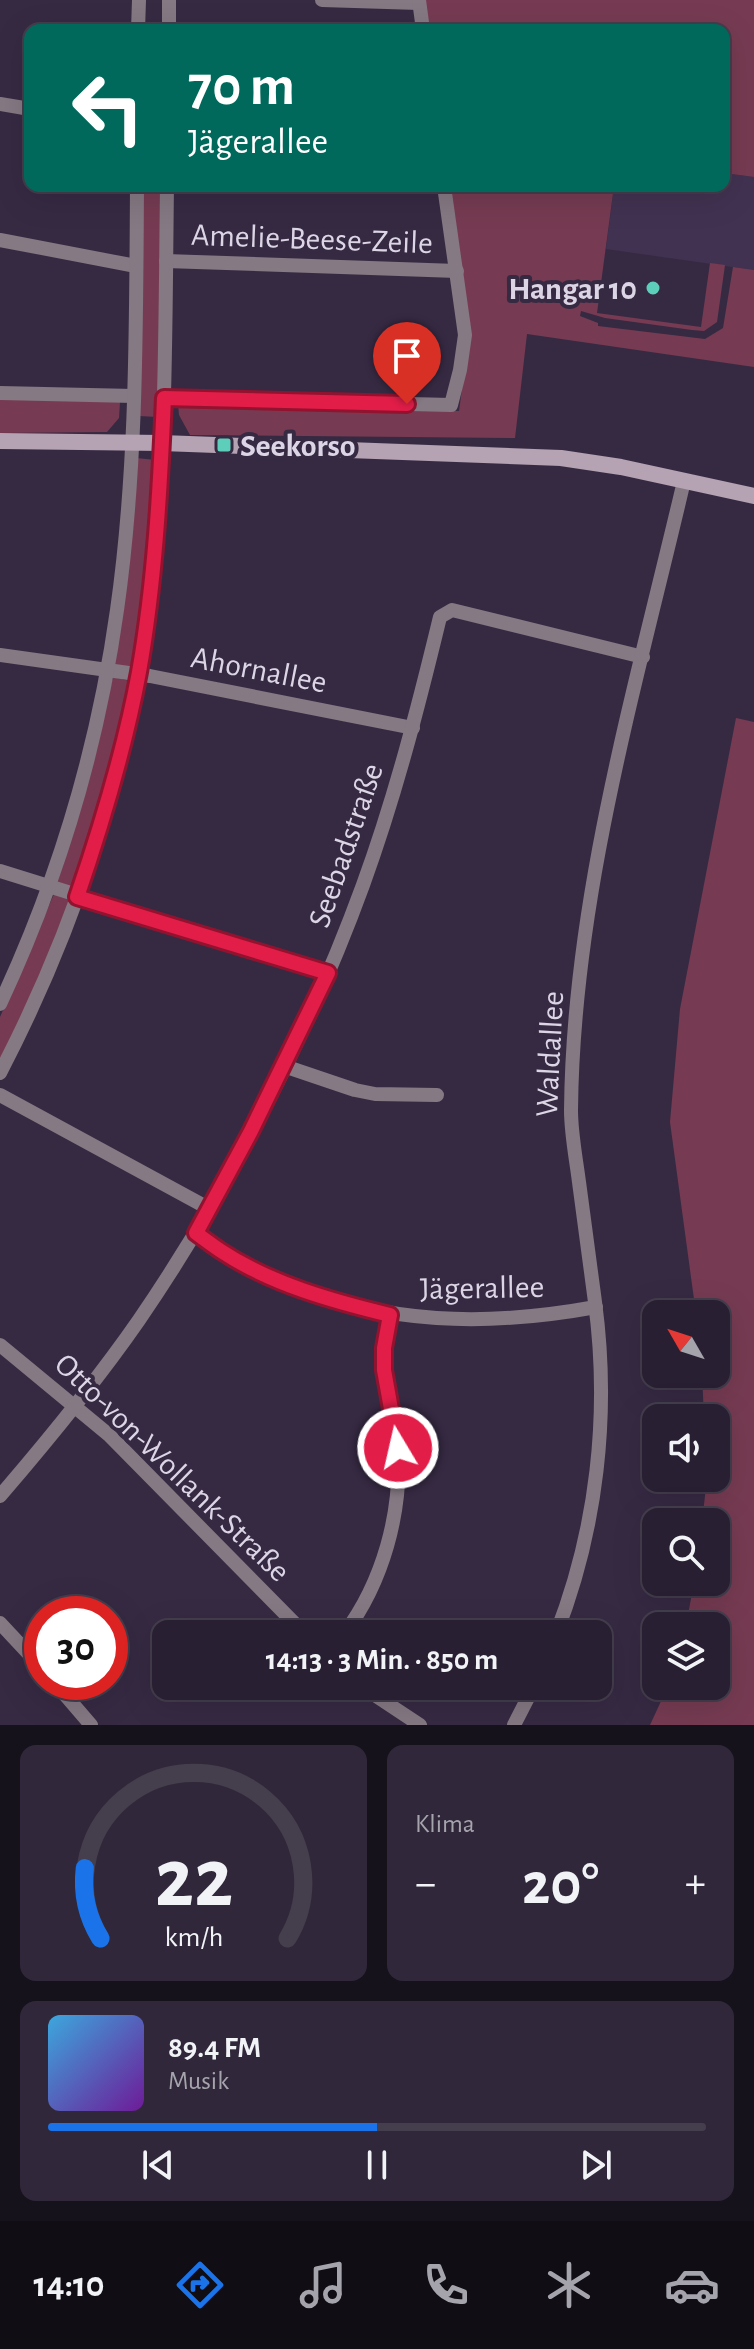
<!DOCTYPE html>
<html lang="de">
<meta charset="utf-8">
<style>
body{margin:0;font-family:"Alegreya Sans",sans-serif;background:#30283a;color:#f1f3f6;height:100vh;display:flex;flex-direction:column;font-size:30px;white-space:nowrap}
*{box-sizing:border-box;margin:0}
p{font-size:26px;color:#a5a3ac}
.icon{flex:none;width:44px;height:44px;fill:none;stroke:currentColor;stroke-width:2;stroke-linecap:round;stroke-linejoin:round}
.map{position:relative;height:1725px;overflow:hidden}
.panel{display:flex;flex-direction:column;gap:20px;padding:20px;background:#16121c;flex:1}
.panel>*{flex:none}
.top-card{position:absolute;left:24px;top:24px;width:706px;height:168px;border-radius:16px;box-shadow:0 8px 32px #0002,0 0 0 2px #443e4d;background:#00695c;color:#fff;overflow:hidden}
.needle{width:52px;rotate:309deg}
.controls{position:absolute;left:642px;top:1300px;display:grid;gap:16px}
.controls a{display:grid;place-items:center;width:88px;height:88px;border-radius:16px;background:#282032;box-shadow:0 8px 32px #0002,0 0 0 2px #443e4d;font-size:40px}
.speed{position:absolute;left:24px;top:1596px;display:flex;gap:16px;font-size:40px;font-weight:700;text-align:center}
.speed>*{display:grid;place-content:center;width:104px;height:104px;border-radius:50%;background:#282032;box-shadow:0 8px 32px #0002,0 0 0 2px #443e4d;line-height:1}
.speed .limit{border:12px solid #d22;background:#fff;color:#111}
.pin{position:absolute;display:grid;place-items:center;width:68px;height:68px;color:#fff;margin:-82px -34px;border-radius:50% 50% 50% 0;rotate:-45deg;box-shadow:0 0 8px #0007}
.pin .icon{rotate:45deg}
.me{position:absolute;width:88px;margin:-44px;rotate:351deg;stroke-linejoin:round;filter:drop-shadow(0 0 6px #0008)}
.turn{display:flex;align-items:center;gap:28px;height:168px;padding:0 32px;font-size:36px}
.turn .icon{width:104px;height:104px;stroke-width:2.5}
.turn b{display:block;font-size:56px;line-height:68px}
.big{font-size:60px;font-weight:700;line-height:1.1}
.panel .card{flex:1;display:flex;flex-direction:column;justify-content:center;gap:12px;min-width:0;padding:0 28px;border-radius:16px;background:#30283a}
.panel .dial{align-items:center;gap:0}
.dial svg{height:208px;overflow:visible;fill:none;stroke:#443e4d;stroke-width:7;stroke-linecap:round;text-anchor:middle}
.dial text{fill:#f1f3f6;stroke:none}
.song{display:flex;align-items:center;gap:24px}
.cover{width:96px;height:96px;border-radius:12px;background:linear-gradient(135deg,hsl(200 70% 55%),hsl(280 70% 35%))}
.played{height:8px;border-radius:4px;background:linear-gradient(90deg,#1a73e8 50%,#443e4d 50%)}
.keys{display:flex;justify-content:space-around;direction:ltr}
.heat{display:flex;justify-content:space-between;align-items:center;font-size:44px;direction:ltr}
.panel .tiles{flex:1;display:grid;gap:20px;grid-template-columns:1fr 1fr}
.card:last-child{grid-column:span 2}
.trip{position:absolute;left:152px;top:1620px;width:460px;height:80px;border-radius:16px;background:#282032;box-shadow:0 8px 32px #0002,0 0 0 2px #443e4d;font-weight:700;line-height:80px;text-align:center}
.menu{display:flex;height:128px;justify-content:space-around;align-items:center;background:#100d14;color:#a5a3ac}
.menu .icon{width:56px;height:56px}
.menu .on{color:#1a73e8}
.menu b{font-size:36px;color:#f1f3f6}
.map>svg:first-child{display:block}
.built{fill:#423252}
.green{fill:#763b52}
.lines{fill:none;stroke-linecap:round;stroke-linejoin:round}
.street{stroke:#857983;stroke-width:14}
.secondary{stroke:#b5a2b2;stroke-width:16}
.route-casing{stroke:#92132f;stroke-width:20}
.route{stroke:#e11d48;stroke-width:14}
.poi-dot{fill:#5dceb9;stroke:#362a43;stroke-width:3}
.labels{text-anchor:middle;stroke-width:8;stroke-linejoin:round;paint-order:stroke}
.street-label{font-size:32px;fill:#dcd5e5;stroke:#362a43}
.poi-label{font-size:32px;font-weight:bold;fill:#dcd5e5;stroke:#362a43;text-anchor:end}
</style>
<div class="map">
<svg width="754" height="1725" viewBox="0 0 754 1725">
<rect width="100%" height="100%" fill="#362a43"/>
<polygon class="built" points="724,173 754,177 754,270 606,249 614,186 724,186"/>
<g class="green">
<polygon points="424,0 754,0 754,177 724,173 724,30 428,30"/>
<polygon points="142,186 161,186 158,417 139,416"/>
<polygon points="450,186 614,186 597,313 701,327 710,263 725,265 717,322 704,331 692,330 605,318 581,311 580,316 598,323 598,326 705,339 723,328 733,267 754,270 754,367 527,334 515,438 190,435 179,415 178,404 459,411 468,344"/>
<polygon points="0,397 120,402 119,418 107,432 0,433"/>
<polygon points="136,458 156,460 144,601 132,669 114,665"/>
<path d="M113,677L130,681C115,752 97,821 73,890L56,882Z"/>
<polygon points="736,718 754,722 754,1725 650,1725 668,1686 716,1686 716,1626 686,1626 694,1582 716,1582 716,1522 702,1522 707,1478 716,1478 716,1418 704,1418 702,1374 716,1374 716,1314 696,1314 670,1122 680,1009"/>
<polygon points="54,894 68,899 69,902 36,987 0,1061 0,1017"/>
</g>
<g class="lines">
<g class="street">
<polyline points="322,0 419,3"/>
<polyline points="419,0 423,30"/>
<polyline points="138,30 139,0"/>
<polyline points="169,30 169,0"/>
<polyline points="0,104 30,109"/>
<polyline points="0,240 136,266"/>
<polyline points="166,261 457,271"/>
<polyline points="0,393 134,396"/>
<polyline points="164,398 451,405 460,370 465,335 444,186"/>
<polyline points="0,655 150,676 413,728"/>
<polyline points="0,871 328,973"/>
<path d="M0,1004C58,880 98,746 117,610C137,470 136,327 137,186"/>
<polyline points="284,1066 355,1090 375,1094 437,1095"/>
<path d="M0,1073C74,931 126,773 148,615C167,473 165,329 167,186"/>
<polyline points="0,1095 208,1208"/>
<path d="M196,1233C204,1239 212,1245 221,1251C239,1263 261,1272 282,1281C385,1325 486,1327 596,1307"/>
<polyline points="0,1345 109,1435 305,1634"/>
<path d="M0,1496C49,1439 96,1382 139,1320C228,1190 309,1033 363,885C395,797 418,708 440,617L452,610L643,657"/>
<polyline points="0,1623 42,1668"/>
<path d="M344,1634C383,1582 402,1513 398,1448C396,1422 386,1396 384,1370C383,1351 387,1333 390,1315"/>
<path d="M556,1634C597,1529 610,1414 595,1302C590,1262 584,1222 579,1182C576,1158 571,1134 571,1110C573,898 636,686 684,481"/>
<polyline points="54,1682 91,1725"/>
<polyline points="361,1686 420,1725"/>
<polyline points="514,1725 534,1686"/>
</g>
<polyline class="secondary" points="0,441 162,443 561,458 621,467 754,496"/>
</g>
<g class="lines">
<defs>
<path id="route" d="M398,1448L384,1370V1348L390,1315C332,1301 271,1284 221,1251C212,1245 204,1239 196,1233L251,1131L328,973L77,897C102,824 125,748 139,672C155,582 160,489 164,398L407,404"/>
</defs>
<use href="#route" class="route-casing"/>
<use href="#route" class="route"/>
</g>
<g class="poi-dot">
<circle cx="653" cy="288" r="8"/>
<rect x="216" y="437" width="16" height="16" rx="4"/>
</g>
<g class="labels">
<g class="street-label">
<text transform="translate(312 238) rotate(2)" y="11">Amelie-Beese-Zeile</text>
<text transform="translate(259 669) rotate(11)" y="11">Ahornallee</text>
<text transform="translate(345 845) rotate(-71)" y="11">Seebadstraße</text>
<text transform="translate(549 1054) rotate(-87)" y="11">Waldallee</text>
<text transform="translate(482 1287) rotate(-1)" y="11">Jägerallee</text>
<text transform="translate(173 1467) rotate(44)" y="11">Otto-von-Wollank-Straße</text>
</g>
<g class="poi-label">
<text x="637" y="299">Hangar 10</text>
<text x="240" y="456" text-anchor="start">Seekorso</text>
</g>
</g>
</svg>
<div class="controls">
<a><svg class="needle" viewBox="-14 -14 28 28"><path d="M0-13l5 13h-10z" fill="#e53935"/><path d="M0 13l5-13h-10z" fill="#a5a3ac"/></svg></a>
<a><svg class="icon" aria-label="sound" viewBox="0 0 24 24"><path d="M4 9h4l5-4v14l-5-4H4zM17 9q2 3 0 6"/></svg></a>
<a><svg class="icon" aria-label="search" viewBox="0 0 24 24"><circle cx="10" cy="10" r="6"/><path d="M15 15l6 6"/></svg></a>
<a><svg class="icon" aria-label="layers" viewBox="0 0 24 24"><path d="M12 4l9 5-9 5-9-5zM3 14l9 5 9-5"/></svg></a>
</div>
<div class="speed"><div class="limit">30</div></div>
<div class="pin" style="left:407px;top:404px;background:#d93025"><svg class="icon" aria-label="arrive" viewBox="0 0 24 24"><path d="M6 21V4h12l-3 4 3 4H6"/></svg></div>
<svg class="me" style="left:398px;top:1448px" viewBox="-20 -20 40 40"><circle r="17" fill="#e11d48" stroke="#fff" stroke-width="3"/><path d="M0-11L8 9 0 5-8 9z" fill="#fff"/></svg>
<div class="trip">14:13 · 3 Min. · 850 m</div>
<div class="top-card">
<div class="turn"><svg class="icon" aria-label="left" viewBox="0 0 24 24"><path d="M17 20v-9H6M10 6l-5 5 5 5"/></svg><div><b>70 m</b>Jägerallee</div></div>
</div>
</div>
<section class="panel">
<div class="tiles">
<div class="card dial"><svg viewBox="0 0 100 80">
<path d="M14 69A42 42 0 1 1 86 69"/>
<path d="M14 69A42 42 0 0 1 8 42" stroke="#1a73e8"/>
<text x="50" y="56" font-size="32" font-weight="700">22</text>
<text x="50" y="72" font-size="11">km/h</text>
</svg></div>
<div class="card"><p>Klima</p>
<div class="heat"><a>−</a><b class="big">20°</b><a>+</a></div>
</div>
<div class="card">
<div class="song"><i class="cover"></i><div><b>89.4 FM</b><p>Musik</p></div></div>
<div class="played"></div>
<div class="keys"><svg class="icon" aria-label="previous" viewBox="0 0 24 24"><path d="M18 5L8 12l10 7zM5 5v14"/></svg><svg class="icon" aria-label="pause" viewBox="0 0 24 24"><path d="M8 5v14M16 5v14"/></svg><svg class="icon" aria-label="next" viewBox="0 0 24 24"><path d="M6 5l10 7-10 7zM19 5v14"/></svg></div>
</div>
</div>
</section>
<nav class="menu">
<b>14:10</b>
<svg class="icon on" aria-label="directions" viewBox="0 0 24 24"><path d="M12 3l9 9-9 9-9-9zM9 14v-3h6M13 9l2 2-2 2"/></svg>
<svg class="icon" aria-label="music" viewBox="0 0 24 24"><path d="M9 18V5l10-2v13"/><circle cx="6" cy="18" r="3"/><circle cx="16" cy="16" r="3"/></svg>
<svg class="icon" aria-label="phone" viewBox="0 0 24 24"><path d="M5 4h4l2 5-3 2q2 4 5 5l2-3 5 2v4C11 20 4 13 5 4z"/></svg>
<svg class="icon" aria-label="climate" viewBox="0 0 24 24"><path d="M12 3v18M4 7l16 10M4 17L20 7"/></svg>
<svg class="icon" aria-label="car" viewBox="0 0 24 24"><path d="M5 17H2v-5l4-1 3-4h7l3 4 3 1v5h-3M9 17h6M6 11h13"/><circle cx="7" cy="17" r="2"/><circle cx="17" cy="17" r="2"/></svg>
</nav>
